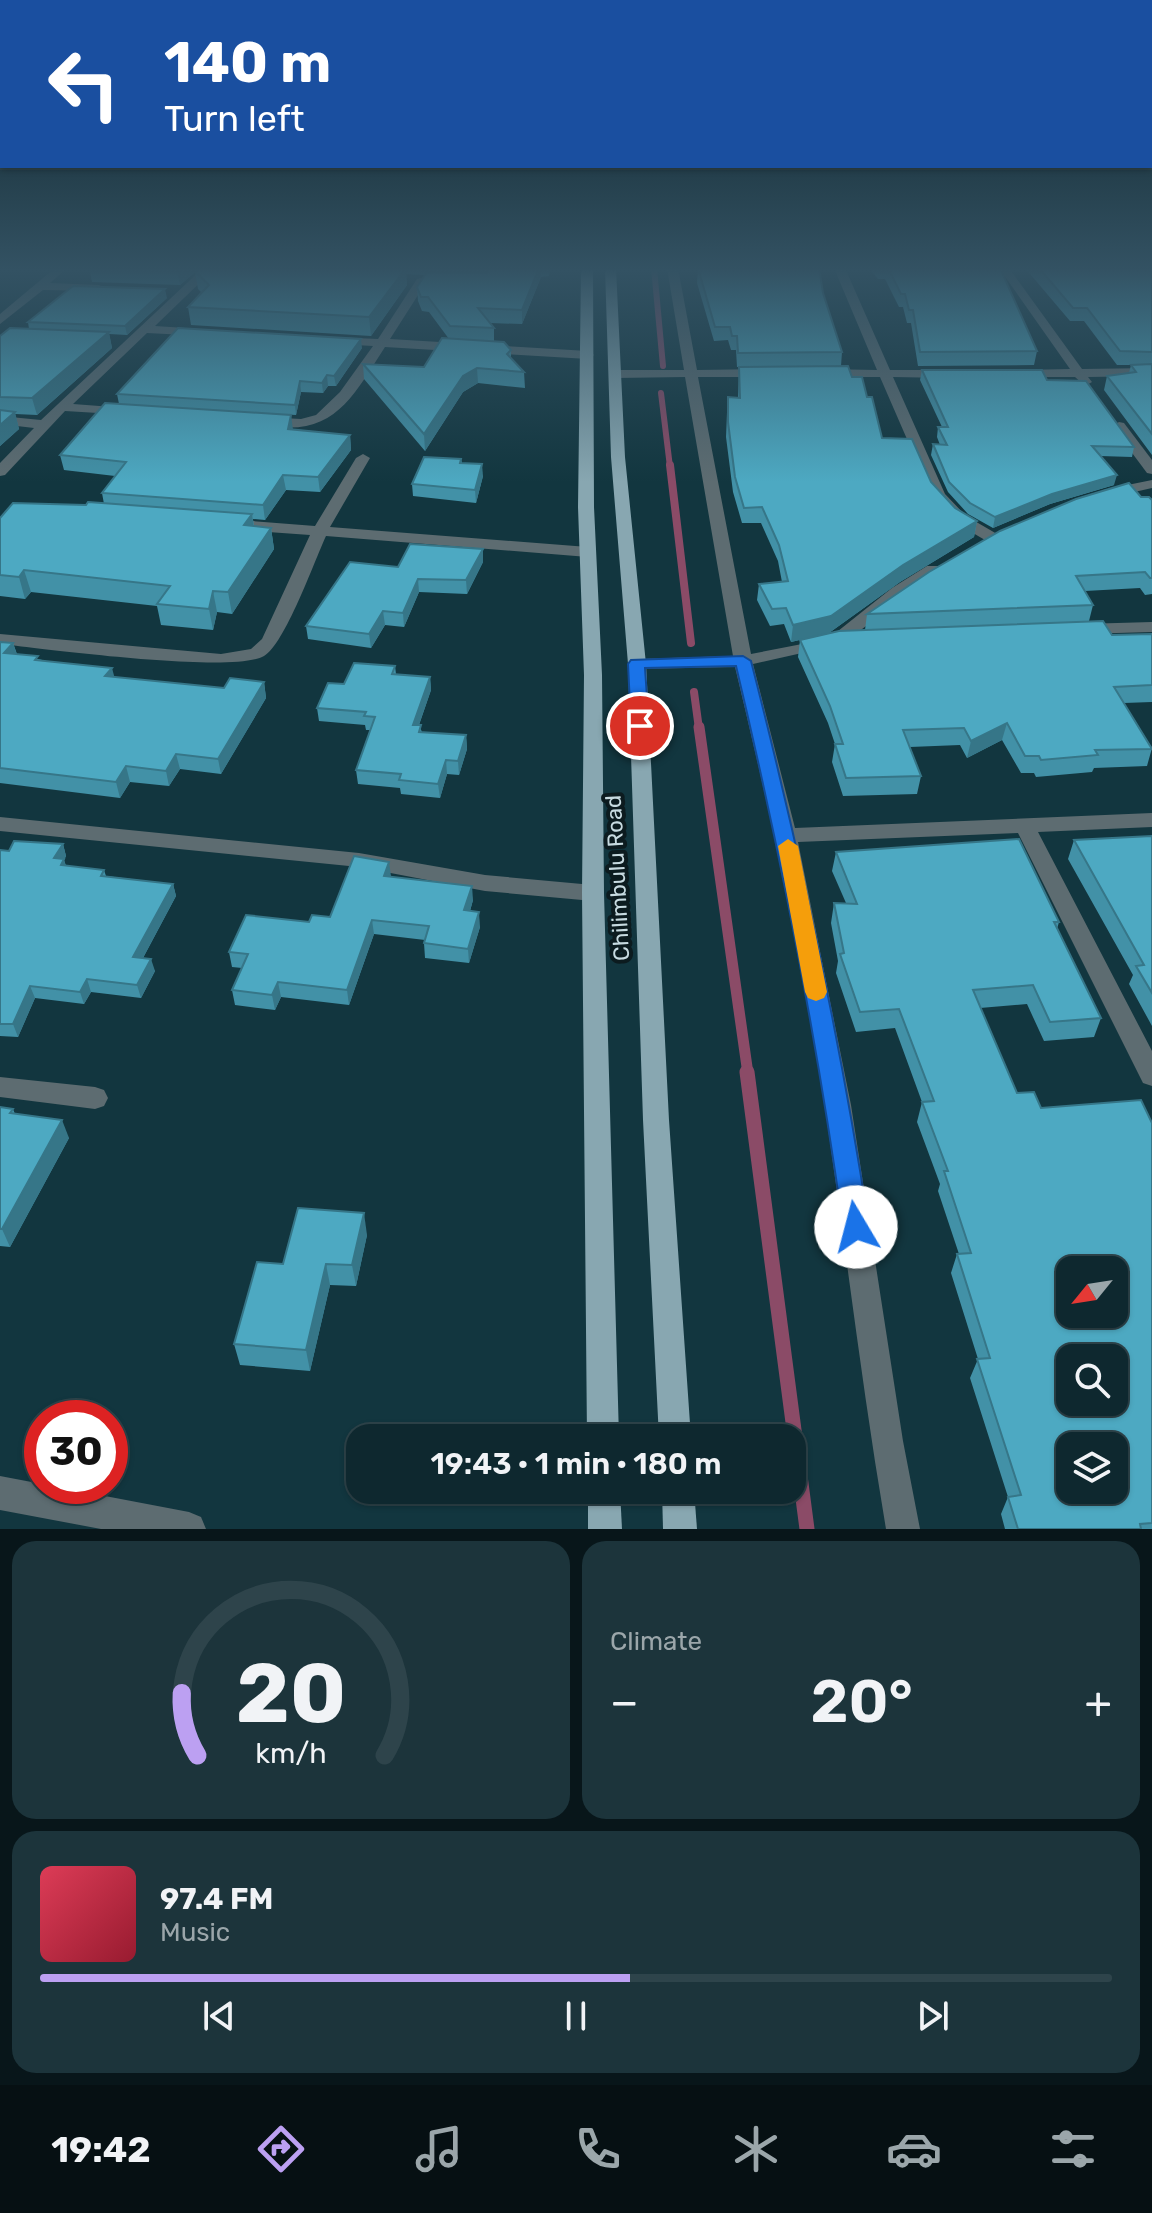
<!DOCTYPE html>
<meta charset="utf-8">
<style>
body{margin:0;font-family:Rubik,sans-serif;background:#1c343b;color:#f1f3f6;height:100vh;display:flex;flex-direction:column;font-size:30px;white-space:nowrap}
*{box-sizing:border-box;margin:0}
p{font-size:26px;color:#9ba6aa}
.icon{flex:none;width:44px;height:44px;fill:none;stroke:currentColor;stroke-width:2;stroke-linecap:round;stroke-linejoin:round}
.map{position:relative;height:1529px;overflow:hidden}
.panel{display:flex;flex-direction:column;gap:12px;padding:12px;background:#08161a;flex:1}
.panel>*{flex:none}
.guide{position:absolute;left:0px;top:0px;width:1152px;height:168px;box-shadow:0 2px 6px #0004,0 0 0 2px #2e444b;background:#1a4fa0;color:#fff;overflow:hidden}
.needle{width:52px;rotate:240deg}
.buttons{position:absolute;left:1056px;top:1256px;display:grid;gap:16px}
.buttons a{display:grid;place-items:center;width:72px;height:72px;border-radius:16px;background:#0e282f;box-shadow:0 2px 6px #0004,0 0 0 2px #2e444b;font-size:40px}
.speed{position:absolute;left:24px;top:1400px;display:flex;gap:16px;font-size:40px;font-weight:700;text-align:center}
.speed>*{display:grid;place-content:center;width:104px;height:104px;border-radius:50%;background:#0e282f;box-shadow:0 2px 6px #0004,0 0 0 2px #2e444b;line-height:1}
.speed .limit{border:12px solid #d22;background:#fff;color:#111}
.pin{position:absolute;display:grid;place-items:center;width:68px;height:68px;color:#fff;margin:-34px;border:4px solid #fff;border-radius:50%;box-shadow:0 2px 8px #0007}
.me{position:absolute;width:88px;margin:-44px;rotate:352deg;stroke-linejoin:round;filter:drop-shadow(0 0 6px #0008)}
.turn{display:flex;align-items:center;gap:28px;height:168px;padding:0 32px;font-size:36px}
.turn .icon{width:104px;height:104px;stroke-width:2.5}
.turn b{display:block;font-size:56px;line-height:68px}
.big{font-size:60px;font-weight:600;line-height:1.1}
.panel .tile{flex:1;display:flex;flex-direction:column;justify-content:center;gap:12px;min-width:0;padding:0 28px;border-radius:24px;background:#1c343b}
.panel .dial{align-items:center;gap:0}
.dial svg{height:208px;overflow:visible;fill:none;stroke:#2e444b;stroke-width:7;stroke-linecap:round;text-anchor:middle}
.dial text{fill:#f1f3f6;stroke:none}
.song{display:flex;align-items:center;gap:24px}
.cover{width:96px;height:96px;border-radius:12px;background:linear-gradient(135deg,hsl(350 70% 55%),hsl(350 70% 35%))}
.played{height:8px;border-radius:4px;background:linear-gradient(90deg,#bca0f2 55%,#2e444b 55%)}
.keys{display:flex;justify-content:space-around;direction:ltr}
.heat{display:flex;justify-content:space-between;align-items:center;font-size:44px;direction:ltr}
.panel .tiles{flex:1;display:grid;gap:12px;grid-template-columns:1fr 1fr}
.tile:last-child{grid-column:span 2}
.trip{position:absolute;left:346px;top:1424px;width:460px;height:80px;border-radius:24px;background:#0e282f;box-shadow:0 2px 6px #0004,0 0 0 2px #2e444b;font-weight:600;line-height:80px;text-align:center}
.tabs{display:flex;height:128px;justify-content:space-around;align-items:center;background:#061013;color:#9ba6aa}
.tabs .icon{width:56px;height:56px}
.tabs .on{color:#bca0f2}
.tabs b{font-size:36px;color:#f1f3f6}
.map>svg:first-child{display:block}
.lines{fill:none;stroke-linecap:round;stroke-linejoin:round}
.stream-far3{stroke:#8b4b67;stroke-width:6}
.stream-far2{stroke:#8b4b67;stroke-width:8}
.stream-far1{stroke:#8b4b67;stroke-width:11}
.stream{stroke:#8b4b67;stroke-width:15}
.minor{fill:#5d6c71;fill-rule:evenodd}
.major{fill:#88a7b1;fill-rule:evenodd}
.wall{fill:#4291a7}
.shaded-wall{fill:#367688}
.building{fill:#4da9c2;stroke:#367688;stroke-width:2;fill-rule:evenodd}
.route{fill:#1a73e8;stroke:#114b97;stroke-width:2}
.slow{fill:#f59e0b}
.labels{text-anchor:middle;stroke-width:8;stroke-linejoin:round;paint-order:stroke}
.street-label{font-size:22px;fill:#c7dae0;stroke:#0c1b1f}
</style>
<div class="map">
<svg width="1152" height="1529" viewBox="0 0 1152 1529">
<rect width="100%" height="100%" fill="#12363f"/>
<g class="lines">
<g class="stream-far3">
<polyline points="654,268 663,366"/>
<polyline points="661,393 670,467"/>
</g>
<g class="stream-far2">
<polyline points="670,465 691,643"/>
<polyline points="694,692 699,729"/>
</g>
<polyline class="stream-far1" points="699,727 748,1074"/>
<polyline class="stream" points="747,1072 807,1529"/>
<g class="minor">
<polygon points="55,268 67,268 50,283 99,285 105,288 99,291 43,290 0,324 0,314"/>
<polygon points="203,268 215,268 155,326 201,329 207,333 205,336 147,333 73,404 126,408 131,409 131,415 65,411 5,475 0,476 0,463 34,428 0,424 0,416 41,420"/>
<path d="M667,268H678L697,370L764,369L770,373L764,377H698L751,654L828,639L892,588L927,566H939L941,570L842,644L753,664L795,828L1152,813V827L1038,832L1152,1051V1086L1143,1083L1018,833L798,842L851,1105L903,1441L920,1529H886C862,1389 846,1248 825,1108C803,959 770,812 735,667L637,669L628,664L637,659L733,656L685,377L616,378L609,374L616,370H684Z"/>
<polygon points="834,268 845,268 890,370 948,370 955,374 948,378 893,377 945,494 966,516 997,534 997,540 985,540 954,522 933,499 880,377 824,377 818,373 824,369 877,370"/>
<polygon points="999,268 1009,268 1082,369 1152,368 1152,376 1088,377 1092,382 1085,386 1075,377 1015,377 1015,371 1020,370 1070,369"/>
<path d="M421,278L427,281L390,339L588,351L594,355L588,359L385,347C351,400 332,440 260,424V418L265,417L301,419L316,415L340,392L373,346L337,344L331,340L333,337L378,339L417,279Z"/>
<polygon points="1119,422 1124,423 1152,460 1152,474 1147,473 1112,426"/>
<path d="M363,454L370,458L330,527L588,547L596,552L588,557L326,536C314,562 285,644 264,656C233,674 46,649 0,644V634L221,654L251,649L262,639L310,535L227,529L219,524L227,519L315,526L356,458Z"/>
<polygon points="1152,480 1152,488 1108,498 1100,493 1103,490"/>
<polygon points="1152,622 1152,632 1082,634 1073,629 1082,624"/>
<polygon points="0,817 359,853 485,875 593,885 601,887 604,893 601,899 593,901 485,891 359,867 0,831"/>
<polygon points="0,1077 95,1087 104,1090 108,1098 104,1106 95,1109 0,1097"/>
<polygon points="0,1476 189,1512 201,1517 206,1529 101,1529 0,1510"/>
</g>
<g class="major">
<polygon points="581,268 593,268 594,507 602,675 604,893 619,1438 587,1438 582,893 584,675 578,507"/>
<polygon points="605,268 616,268 625,457 646,664 669,1120 691,1438 659,1438 643,1120 628,664 611,457"/>
<polygon points="588,1490 620,1490 622,1529 588,1529"/>
<polygon points="662,1490 694,1490 697,1529 663,1529"/>
</g>
</g>
<g class="wall">
<polygon points="89,268 550,268 549,276 541,277 522,324 490,323 494,328 494,341 511,350 511,358 524,372 525,388 478,383 463,392 425,451 364,379 363,364 424,367 449,339 429,312 422,311 418,301 417,287 425,275 406,274 407,285 371,336 191,325 188,307 201,292 198,289 195,272 180,285 92,282"/>
<polygon points="698,268 823,293 842,352 841,366 852,377 867,397 882,438 931,482 955,508 977,521 974,537 900,582 829,633 791,642 784,624 770,626 757,600 759,584 782,582 778,561 761,523 742,523 733,492 726,437 727,412 728,397 738,398 739,367 737,367 736,350 731,350 728,340 714,341 697,283"/>
<polygon points="869,268 1000,268 1037,351 1034,365 918,366 911,323 907,323 903,307 899,307 885,279 878,279"/>
<polygon points="1025,268 1148,268 1152,270 1152,455 1104,390 1107,376 1129,373 1131,365 1117,365 1084,321 1070,321"/>
<polygon points="167,298 127,335 109,334 112,348 37,415 15,414 19,429 0,446 0,336 29,329 28,322"/>
<polygon points="362,348 336,386 328,386 323,393 301,392 296,415 242,412 293,429 350,435 351,450 320,492 286,490 265,520 253,519 254,526 271,528 274,549 232,614 217,612 213,630 161,625 157,606 31,592 25,599 0,596 0,518 86,505 104,504 102,493 115,476 64,470 60,455 119,404 117,394"/>
<polygon points="922,370 1047,380 1134,447 1132,457 1100,456 1114,485 1050,504 993,528 968,514 948,492 931,455 933,444 940,445 937,437 938,427 942,427 920,380"/>
<polygon points="461,459 462,463 483,476 476,503 413,496 412,484"/>
<polygon points="1141,497 1152,500 1152,594 1145,595 1140,588 1085,591 1093,605 1089,621 1112,635 1152,634 1152,702 1124,703 1152,748 1147,766 1094,768 1092,772 1036,777 1034,773 1021,773 1002,740 967,758 960,745 910,747 921,776 917,794 843,796 832,762 835,744 828,723 798,657 800,640 865,630 867,614"/>
<polygon points="483,562 467,594 419,592 404,627 385,625 371,648 308,639 306,626 398,567"/>
<polygon points="0,642 13,643 17,654 114,677 224,688 264,682 266,698 221,774 180,769 169,786 130,782 120,798 0,783"/>
<polygon points="395,666 396,674 430,677 431,690 419,725 422,732 466,735 467,749 459,775 447,774 440,798 401,794 400,788 358,784 356,770 371,730 366,730 365,725 319,721 317,708 344,684"/>
<polygon points="1152,836 1152,1026 1129,984 1133,975 1068,859 1074,840"/>
<polygon points="63,844 66,856 64,860 66,866 104,870 106,876 173,884 176,896 143,958 155,971 141,998 91,992 84,1004 35,998 18,1037 0,1036 0,850 9,851"/>
<polygon points="836,852 1059,922 1057,929 1101,1018 1094,1037 1044,1041 1027,1004 980,1008 1017,1093 1041,1108 1152,1123 1152,1529 1005,1529 1001,1514 1008,1497 970,1378 978,1359 951,1273 957,1254 959,1254 938,1191 940,1184 917,1122 922,1102 895,1028 856,1032 836,973 838,961 831,923 834,903 846,903 832,871"/>
<polygon points="391,877 473,900 470,911 480,927 469,963 425,958 424,943 425,940 374,934 349,1005 281,997 275,1010 235,1005 232,990 242,968 232,967 229,952 309,922 330,917"/>
<polygon points="0,1107 13,1109 15,1114 69,1138 10,1247 0,1246"/>
<polygon points="367,1235 356,1286 330,1285 310,1371 240,1365 234,1344 283,1264"/>
</g>
<g class="shaded-wall">
<polygon points="181,268 200,268 180,285 177,271"/>
<polygon points="406,268 407,285 371,336 369,317"/>
<polygon points="539,268 541,268 541,277 522,324 522,310"/>
<polygon points="165,289 167,298 127,335 125,326"/>
<polygon points="109,332 112,348 37,415 32,398"/>
<polygon points="361,339 362,348 336,386 334,376"/>
<polygon points="477,368 478,383 463,392 425,451 424,434 463,376"/>
<polygon points="327,375 328,386 323,393 322,383"/>
<polygon points="300,381 301,392 296,415 295,405"/>
<polygon points="15,412 19,429 0,446 0,425"/>
<polygon points="291,415 293,430 288,429"/>
<polygon points="350,435 351,450 320,492 318,477"/>
<polygon points="482,464 483,476 476,503 475,490"/>
<polygon points="283,475 286,490 265,520 263,505"/>
<polygon points="1117,475 1114,485 1050,504 993,528 995,517 1052,494"/>
<polygon points="252,514 255,535 244,525"/>
<polygon points="977,521 974,537 900,582 829,633 791,642 793,625 903,565"/>
<polygon points="271,528 274,549 232,614 228,592"/>
<polygon points="483,549 483,562 467,594 466,580"/>
<polygon points="24,570 31,592 25,599 19,577"/>
<polygon points="418,579 419,592 404,627 403,613"/>
<polygon points="213,591 217,612 213,630 209,609"/>
<polygon points="383,611 385,625 371,648 369,634"/>
<polygon points="13,643 18,658 4,653"/>
<polygon points="112,668 116,683 105,676"/>
<polygon points="430,677 431,690 414,739 413,725"/>
<polygon points="264,682 266,698 221,774 218,759"/>
<polygon points="1007,723 1002,740 967,758 971,741"/>
<polygon points="466,735 467,749 459,775 458,761"/>
<polygon points="176,754 180,769 169,786 166,771"/>
<polygon points="446,760 447,774 440,798 438,784"/>
<polygon points="126,766 130,782 120,798 116,782"/>
<polygon points="63,844 66,856 64,860 68,872 54,858"/>
<polygon points="389,862 391,876 384,876"/>
<polygon points="173,884 176,896 137,969 133,957"/>
<polygon points="472,886 473,900 466,925 464,910"/>
<polygon points="479,912 480,927 469,963 468,949"/>
<polygon points="372,920 374,934 349,1005 347,990"/>
<polygon points="151,959 155,971 141,998 137,985"/>
<polygon points="87,979 91,992 84,1004 80,992"/>
<polygon points="278,982 281,997 275,1010 272,995"/>
<polygon points="30,986 35,998 18,1037 13,1024"/>
<polygon points="62,1120 69,1138 10,1247 2,1229"/>
<polygon points="364,1213 367,1235 356,1286 352,1265"/>
<polygon points="326,1264 330,1285 310,1371 306,1350"/>
</g>
<g class="building">
<polygon points="89,268 181,268 177,271"/>
<polygon points="199,268 406,268 369,317 188,307 209,285 195,271"/>
<polygon points="489,268 539,268 522,310 478,308 494,328 450,326 428,297 421,297 417,287 427,272 487,273"/>
<polygon points="698,268 819,268 823,293 842,352 738,353 737,336 732,336 730,327 715,327"/>
<polygon points="888,268 1000,268 1037,351 920,352 913,310 909,310 905,294 901,294"/>
<polygon points="1039,268 1148,268 1152,270 1152,352 1120,351 1087,308 1073,308"/>
<polygon points="73,286 165,289 125,326 28,322"/>
<polygon points="10,328 109,332 32,398 0,397 0,336"/>
<polygon points="178,328 361,339 334,376 327,375 322,383 300,381 295,405 117,394"/>
<polygon points="442,338 504,342 511,350 507,354 524,372 477,368 463,376 424,434 363,364 424,367"/>
<polygon points="1152,364 1152,434 1107,376 1136,372 1131,365"/>
<polygon points="848,366 852,377 862,377 867,397 872,397 882,438 912,439 931,482 955,508 977,521 903,565 831,616 793,625 786,608 772,609 759,584 788,581 779,545 762,507 744,508 735,477 728,422 728,397 740,398 739,367"/>
<polygon points="922,370 1042,370 1047,380 1086,381 1134,447 1092,446 1117,475 1052,494 995,517 970,503 949,482 933,444 947,445 938,427 948,427"/>
<polygon points="105,403 291,415 288,429 350,435 318,477 283,475 263,505 102,493 126,462 60,455"/>
<polygon points="0,410 15,412 0,425"/>
<polygon points="424,457 461,459 460,463 482,464 475,490 412,484"/>
<polygon points="1129,483 1141,497 1149,497 1152,500 1152,578 1150,578 1145,572 1076,576 1093,605 867,614 929,572 1000,531 1076,499"/>
<polygon points="88,502 252,514 244,525 271,528 228,592 213,591 209,609 157,604 170,586 24,570 19,577 0,575 0,518 13,503 86,505"/>
<polygon points="410,544 483,549 466,580 418,579 403,613 383,611 369,634 306,626 350,562 398,567"/>
<polygon points="1103,621 1112,635 1152,634 1152,685 1114,687 1152,749 1095,750 1098,755 1041,760 1039,756 1025,756 1007,723 971,741 964,728 903,730 921,776 846,778 835,744 843,744 830,706 800,640 839,631"/>
<polygon points="0,642 13,643 4,653 38,656 35,660 112,668 105,676 224,688 230,678 264,682 218,759 176,754 166,771 126,766 116,782 0,768"/>
<polygon points="354,663 395,666 392,674 430,677 413,725 421,725 419,732 466,735 458,761 446,760 438,784 399,780 401,774 356,770 375,717 364,716 366,712 317,708 328,683 344,684"/>
<polygon points="1152,836 1152,993 1136,966 1144,965 1074,840"/>
<path d="M1019,839L1059,922H1054L1101,1018L1050,1022L1033,985L973,990L1017,1093L1034,1092L1041,1108L1141,1100L1152,1123V1523L1140,1524L1141,1529H1018L1008,1497L1021,1495L977,1359L990,1358L957,1254L971,1253L944,1171H948L922,1102L934,1101L899,1009L860,1012L840,954L844,953L834,903L857,904L836,852ZM1070,1270H1114V1314H1070ZM1070,1358H1114V1402H1070ZM1070,1446H1114V1490H1070Z"/>
<polygon points="14,841 63,844 54,858 64,859 61,865 104,870 101,876 173,884 133,957 151,959 137,985 87,979 80,992 30,986 13,1024 0,1024 0,850 9,851"/>
<polygon points="354,856 389,862 384,876 472,886 464,910 479,912 468,949 424,943 429,926 372,920 347,990 278,982 272,995 232,990 248,954 229,952 246,915 309,922 312,915 330,917"/>
<polygon points="0,1107 13,1109 10,1113 62,1120 2,1229 0,1229"/>
<polygon points="298,1208 364,1213 352,1265 326,1264 306,1350 234,1344 257,1262 283,1264"/>
</g>
<linearGradient id="sky" x2="0" y2="1"><stop stop-color="#0a1e23"/><stop offset="0.56" stop-color="#335263"/><stop offset="1" stop-color="#335263" stop-opacity="0"/></linearGradient>
<rect width="1152" height="482" fill="url(#sky)"/>
<path class="route" d="M743,656L751,661C799,848 840,1036 869,1227L865,1235L856,1239L847,1235L843,1227C817,1038 780,851 736,666L645,668L649,726L640,731L631,726L628,664L631,660Z"/>
<polygon class="slow" points="788,839 798,846 827,992 824,998 816,1001 808,998 805,992 778,846"/>
<g class="labels">
<g class="street-label">
<text transform="translate(617 878) rotate(-93)" y="8">Chilimbulu Road</text>
</g>
</g>
</svg>
<div class="buttons">
<a><svg class="needle" viewBox="-14 -14 28 28"><path d="M0-13l5 13h-10z" fill="#e53935"/><path d="M0 13l5-13h-10z" fill="#9ba6aa"/></svg></a>
<a><svg class="icon" aria-label="search" viewBox="0 0 24 24"><circle cx="10" cy="10" r="6"/><path d="M15 15l6 6"/></svg></a>
<a><svg class="icon" aria-label="layers" viewBox="0 0 24 24"><path d="M12 4l9 5-9 5-9-5zM3 14l9 5 9-5"/></svg></a>
</div>
<div class="speed"><div class="limit">30</div></div>
<div class="pin" style="left:640px;top:726px;background:#d93025"><svg class="icon" aria-label="arrive" viewBox="0 0 24 24"><path d="M6 21V4h12l-3 4 3 4H6"/></svg></div>
<svg class="me" style="left:856px;top:1227px" viewBox="-20 -20 40 40"><circle r="19" fill="#fff"/><path d="M0-13L10 11 0 6-10 11z" fill="#1a73e8"/></svg>
<div class="trip">19:43 · 1 min · 180 m</div>
<div class="guide">
<div class="turn"><svg class="icon" aria-label="left" viewBox="0 0 24 24"><path d="M17 20v-9H6M10 6l-5 5 5 5"/></svg><div><b>140 m</b>Turn left</div></div>
</div>
</div>
<section class="panel">
<div class="tiles">
<div class="tile dial"><svg viewBox="0 0 100 80">
<path d="M14 69A42 42 0 1 1 86 69"/>
<path d="M14 69A42 42 0 0 1 8 45" stroke="#bca0f2"/>
<text x="50" y="56" font-size="32" font-weight="700">20</text>
<text x="50" y="72" font-size="11">km/h</text>
</svg></div>
<div class="tile"><p>Climate</p>
<div class="heat"><a>−</a><b class="big">20°</b><a>+</a></div>
</div>
<div class="tile">
<div class="song"><i class="cover"></i><div><b>97.4 FM</b><p>Music</p></div></div>
<div class="played"></div>
<div class="keys"><svg class="icon" aria-label="previous" viewBox="0 0 24 24"><path d="M18 5L8 12l10 7zM5 5v14"/></svg><svg class="icon" aria-label="pause" viewBox="0 0 24 24"><path d="M8 5v14M16 5v14"/></svg><svg class="icon" aria-label="next" viewBox="0 0 24 24"><path d="M6 5l10 7-10 7zM19 5v14"/></svg></div>
</div>
</div>
</section>
<nav class="tabs">
<b>19:42</b>
<svg class="icon on" aria-label="directions" viewBox="0 0 24 24"><path d="M12 3l9 9-9 9-9-9zM9 14v-3h6M13 9l2 2-2 2"/></svg>
<svg class="icon" aria-label="music" viewBox="0 0 24 24"><path d="M9 18V5l10-2v13"/><circle cx="6" cy="18" r="3"/><circle cx="16" cy="16" r="3"/></svg>
<svg class="icon" aria-label="phone" viewBox="0 0 24 24"><path d="M5 4h4l2 5-3 2q2 4 5 5l2-3 5 2v4C11 20 4 13 5 4z"/></svg>
<svg class="icon" aria-label="climate" viewBox="0 0 24 24"><path d="M12 3v18M4 7l16 10M4 17L20 7"/></svg>
<svg class="icon" aria-label="car" viewBox="0 0 24 24"><path d="M5 17H2v-5l4-1 3-4h7l3 4 3 1v5h-3M9 17h6M6 11h13"/><circle cx="7" cy="17" r="2"/><circle cx="17" cy="17" r="2"/></svg>
<svg class="icon" aria-label="filters" viewBox="0 0 24 24"><path d="M4 7h16M4 17h16"/><circle cx="9" cy="7" r="2"/><circle cx="15" cy="17" r="2"/></svg>
</nav>
